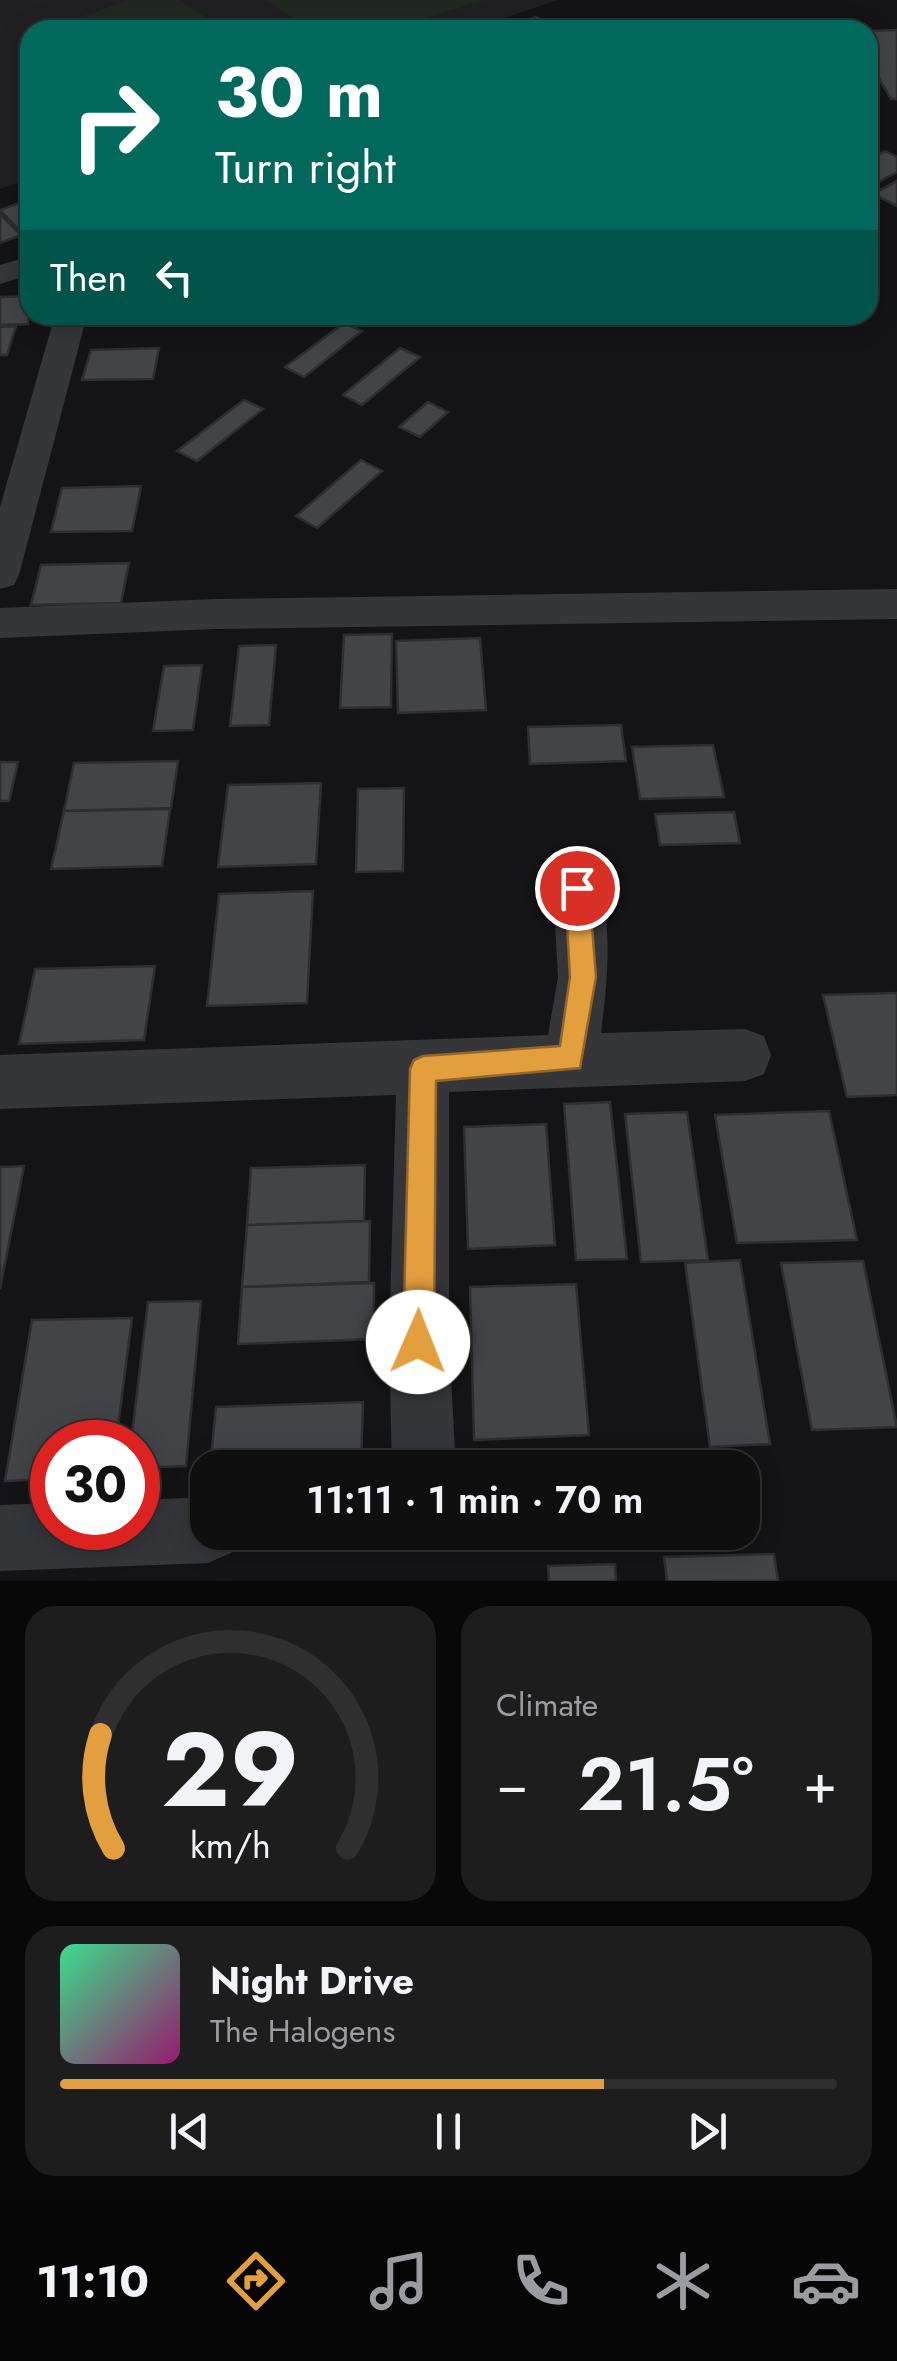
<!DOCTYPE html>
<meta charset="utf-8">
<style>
body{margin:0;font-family:Jost,sans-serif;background:#1d1d1e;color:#f1f3f6;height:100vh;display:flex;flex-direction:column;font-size:38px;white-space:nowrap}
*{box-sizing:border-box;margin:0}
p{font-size:32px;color:#9b9c9f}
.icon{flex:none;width:55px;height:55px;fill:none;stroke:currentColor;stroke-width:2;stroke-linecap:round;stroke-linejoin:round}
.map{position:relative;height:1581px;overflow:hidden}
.panel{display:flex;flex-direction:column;gap:25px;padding:25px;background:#080809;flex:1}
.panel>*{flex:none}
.hud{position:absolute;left:20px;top:20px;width:858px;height:305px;border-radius:30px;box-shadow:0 5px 25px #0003,0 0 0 2px #2f2f30;background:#00695c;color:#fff;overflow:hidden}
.speed{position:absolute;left:30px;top:1420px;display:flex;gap:20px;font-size:50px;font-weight:700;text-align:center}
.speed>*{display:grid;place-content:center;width:130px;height:130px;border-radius:50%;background:#0f0f10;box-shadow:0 5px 25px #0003,0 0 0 2px #2f2f30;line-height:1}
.speed .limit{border:15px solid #d22;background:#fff;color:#111}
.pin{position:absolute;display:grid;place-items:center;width:85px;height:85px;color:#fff;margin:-42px;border:5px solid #fff;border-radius:50%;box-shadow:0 2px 10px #0007}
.me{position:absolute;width:110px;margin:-55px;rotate:1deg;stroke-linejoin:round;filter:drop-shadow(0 0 8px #0008)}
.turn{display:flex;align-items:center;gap:35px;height:210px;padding:0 30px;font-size:45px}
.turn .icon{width:130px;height:130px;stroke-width:2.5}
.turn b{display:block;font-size:70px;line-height:85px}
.then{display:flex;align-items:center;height:95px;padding:0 30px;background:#0003;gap:20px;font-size:38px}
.big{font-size:75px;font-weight:600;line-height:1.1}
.panel .card{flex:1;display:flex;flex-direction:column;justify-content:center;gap:15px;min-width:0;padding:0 35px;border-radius:30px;background:#1d1d1e}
.panel .dial{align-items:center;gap:0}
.dial svg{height:260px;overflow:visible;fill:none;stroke:#2f2f30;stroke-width:7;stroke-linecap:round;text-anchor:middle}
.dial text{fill:#f1f3f6;stroke:none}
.song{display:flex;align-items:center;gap:30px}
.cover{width:120px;height:120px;border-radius:15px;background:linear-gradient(135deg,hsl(150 70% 55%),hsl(320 70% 35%))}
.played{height:10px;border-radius:5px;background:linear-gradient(90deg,#e39f3e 70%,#2f2f30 70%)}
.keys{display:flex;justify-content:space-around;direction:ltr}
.heat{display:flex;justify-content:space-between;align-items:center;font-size:55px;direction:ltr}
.panel .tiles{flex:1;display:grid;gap:25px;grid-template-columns:1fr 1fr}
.card:last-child{grid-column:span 2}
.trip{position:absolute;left:190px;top:1450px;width:570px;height:100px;border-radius:30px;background:#0f0f10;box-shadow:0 5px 25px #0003,0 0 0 2px #2f2f30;font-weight:600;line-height:100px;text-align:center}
.tabs{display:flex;height:160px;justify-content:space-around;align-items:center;background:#060606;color:#9b9c9f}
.tabs .icon{width:70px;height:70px}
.tabs .on{color:#e39f3e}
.tabs b{font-size:45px;color:#f1f3f6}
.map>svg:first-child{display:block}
.built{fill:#202022}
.green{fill:#202821}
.building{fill:#434448;stroke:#2e2e31;stroke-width:2.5}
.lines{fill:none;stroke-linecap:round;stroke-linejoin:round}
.minor{fill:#35363a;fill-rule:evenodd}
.route{fill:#e39f3e;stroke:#946728;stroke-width:2.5}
</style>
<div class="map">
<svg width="897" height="1581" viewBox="0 0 897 1581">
<rect width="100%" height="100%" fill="#141416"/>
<polygon class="built" points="0,0 558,0 470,30 30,30 30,179 0,189"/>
<g class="green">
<polygon points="130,0 179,0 226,30 42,30"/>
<polygon points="266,0 484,0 387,30 311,30"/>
</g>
<g class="building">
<polygon points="535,17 568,30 514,27"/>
<polygon points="897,30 897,99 891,99 868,60 868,31"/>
<polygon points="885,151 897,157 897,172 869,187 868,160"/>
<polygon points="897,181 897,206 873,194"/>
<polygon points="30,199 30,236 27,238 0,210"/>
<polygon points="0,214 21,235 0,243"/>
<polygon points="30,296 28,324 0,325 0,297"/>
<polygon points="102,315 165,315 163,323 100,325"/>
<polygon points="344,323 362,331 304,377 285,367"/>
<polygon points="16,326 7,355 0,355 0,327"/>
<polygon points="159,348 153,379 82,380 91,350"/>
<polygon points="400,348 420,357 362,405 343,395"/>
<polygon points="244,400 263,409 197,461 177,451"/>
<polygon points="428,402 448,412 420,437 399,427"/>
<polygon points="361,460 382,471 317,528 296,516"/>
<polygon points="141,486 132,531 51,532 62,488"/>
<polygon points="129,563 121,603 31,605 41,565"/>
<polygon points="392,634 391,707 340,708 344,635"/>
<polygon points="480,638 486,710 398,713 396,641"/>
<polygon points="276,645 269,725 230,726 239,646"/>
<polygon points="202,665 193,730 153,731 164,666"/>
<polygon points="621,725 626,761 530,764 528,727"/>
<polygon points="713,745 724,797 640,799 632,747"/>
<polygon points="178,761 171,808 64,811 74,763"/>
<polygon points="0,762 18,762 9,801 0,801"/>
<polygon points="321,783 316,864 218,867 228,785"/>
<polygon points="404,788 403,871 356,872 358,789"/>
<polygon points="170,809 162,866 51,869 64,811"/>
<polygon points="734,812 740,843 660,845 655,814"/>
<polygon points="313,891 307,1003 207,1006 219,894"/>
<polygon points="155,966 144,1040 19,1044 35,969"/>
<polygon points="897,993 897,1095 847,1097 823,995"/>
<polygon points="610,1102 627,1259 576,1260 564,1104"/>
<polygon points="829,1111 857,1240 737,1243 715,1115"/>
<polygon points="687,1112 708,1260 641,1262 625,1114"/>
<polygon points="546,1124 555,1245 468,1249 464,1127"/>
<polygon points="365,1165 364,1221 247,1225 251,1168"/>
<polygon points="24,1166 0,1289 0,1167"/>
<polygon points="370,1221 369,1282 242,1287 247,1225"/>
<polygon points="740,1260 770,1444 710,1447 685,1263"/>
<polygon points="863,1261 897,1427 812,1430 781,1263"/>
<polygon points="374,1283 374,1339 238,1344 242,1287"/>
<polygon points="576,1284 589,1435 474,1440 470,1287"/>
<polygon points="201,1301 186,1466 138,1468 138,1442 131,1442 148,1302"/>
<polygon points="132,1318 116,1442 52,1442 52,1479 5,1481 32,1320"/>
<polygon points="363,1402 361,1468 210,1468 216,1407"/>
<polygon points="774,1554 778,1581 667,1581 664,1557"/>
<polygon points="615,1564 616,1581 549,1581 548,1566"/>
</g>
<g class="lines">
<g class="minor">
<polygon points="30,256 30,275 0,284 0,265"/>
<polygon points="55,315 87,315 19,575 14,585 0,589 0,507"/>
<polygon points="897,589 897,619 215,629 0,638 0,608 215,599"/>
<path d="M577,866L594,873C615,920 607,983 601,1033L745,1029L764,1036L771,1055L764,1074L745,1081L449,1092V1342L456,1468H392L389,1342L396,1095L0,1109V1055L548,1035L558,977L553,888L560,873Z"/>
<polygon points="208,1497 208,1532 240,1532 231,1553 208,1563 0,1571 0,1505 52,1503 52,1528 138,1528 138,1500"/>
</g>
</g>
<polygon class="route" points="577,877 589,888 596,977 580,1068 436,1081 434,1342 429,1353 418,1357 408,1353 403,1342 410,1069 414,1060 423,1056 560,1046 570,977 565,888"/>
</svg>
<div class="speed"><div class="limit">30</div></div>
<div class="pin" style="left:577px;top:888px;background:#d93025"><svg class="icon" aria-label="arrive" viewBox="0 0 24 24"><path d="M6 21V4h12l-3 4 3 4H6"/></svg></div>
<svg class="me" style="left:418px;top:1342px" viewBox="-20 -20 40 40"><circle r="19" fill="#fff"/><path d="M0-13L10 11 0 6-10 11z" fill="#e39f3e"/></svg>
<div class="trip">11:11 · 1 min · 70 m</div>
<div class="hud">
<div class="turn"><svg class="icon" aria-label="right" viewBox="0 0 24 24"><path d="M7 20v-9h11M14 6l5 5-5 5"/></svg><div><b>30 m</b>Turn right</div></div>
<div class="then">Then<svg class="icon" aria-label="left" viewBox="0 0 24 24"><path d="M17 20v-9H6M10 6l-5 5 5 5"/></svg></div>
</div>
</div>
<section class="panel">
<div class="tiles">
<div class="card dial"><svg viewBox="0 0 100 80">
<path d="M14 69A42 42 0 1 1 86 69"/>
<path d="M14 69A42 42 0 0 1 10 34" stroke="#e39f3e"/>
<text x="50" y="56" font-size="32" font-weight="700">29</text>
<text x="50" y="72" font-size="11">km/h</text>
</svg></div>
<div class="card"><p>Climate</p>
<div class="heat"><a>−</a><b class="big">21.5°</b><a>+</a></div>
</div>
<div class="card">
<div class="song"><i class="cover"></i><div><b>Night Drive</b><p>The Halogens</p></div></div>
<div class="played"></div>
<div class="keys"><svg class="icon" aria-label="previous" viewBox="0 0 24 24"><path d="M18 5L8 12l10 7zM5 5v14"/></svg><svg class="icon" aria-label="pause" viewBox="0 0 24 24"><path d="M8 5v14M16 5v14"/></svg><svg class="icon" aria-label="next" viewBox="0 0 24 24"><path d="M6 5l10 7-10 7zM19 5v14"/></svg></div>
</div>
</div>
</section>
<nav class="tabs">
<b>11:10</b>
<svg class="icon on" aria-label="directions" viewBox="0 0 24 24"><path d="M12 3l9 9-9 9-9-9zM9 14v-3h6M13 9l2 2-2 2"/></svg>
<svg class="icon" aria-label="music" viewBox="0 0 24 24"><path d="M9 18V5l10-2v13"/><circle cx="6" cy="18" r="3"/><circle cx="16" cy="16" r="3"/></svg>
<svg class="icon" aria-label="phone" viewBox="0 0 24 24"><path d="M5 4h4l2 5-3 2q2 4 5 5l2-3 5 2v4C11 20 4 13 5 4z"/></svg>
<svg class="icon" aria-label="climate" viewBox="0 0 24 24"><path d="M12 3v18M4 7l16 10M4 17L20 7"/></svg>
<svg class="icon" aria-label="car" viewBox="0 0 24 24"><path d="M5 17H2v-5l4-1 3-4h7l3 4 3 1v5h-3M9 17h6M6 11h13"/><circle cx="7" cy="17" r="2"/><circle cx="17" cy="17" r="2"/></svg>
</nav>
